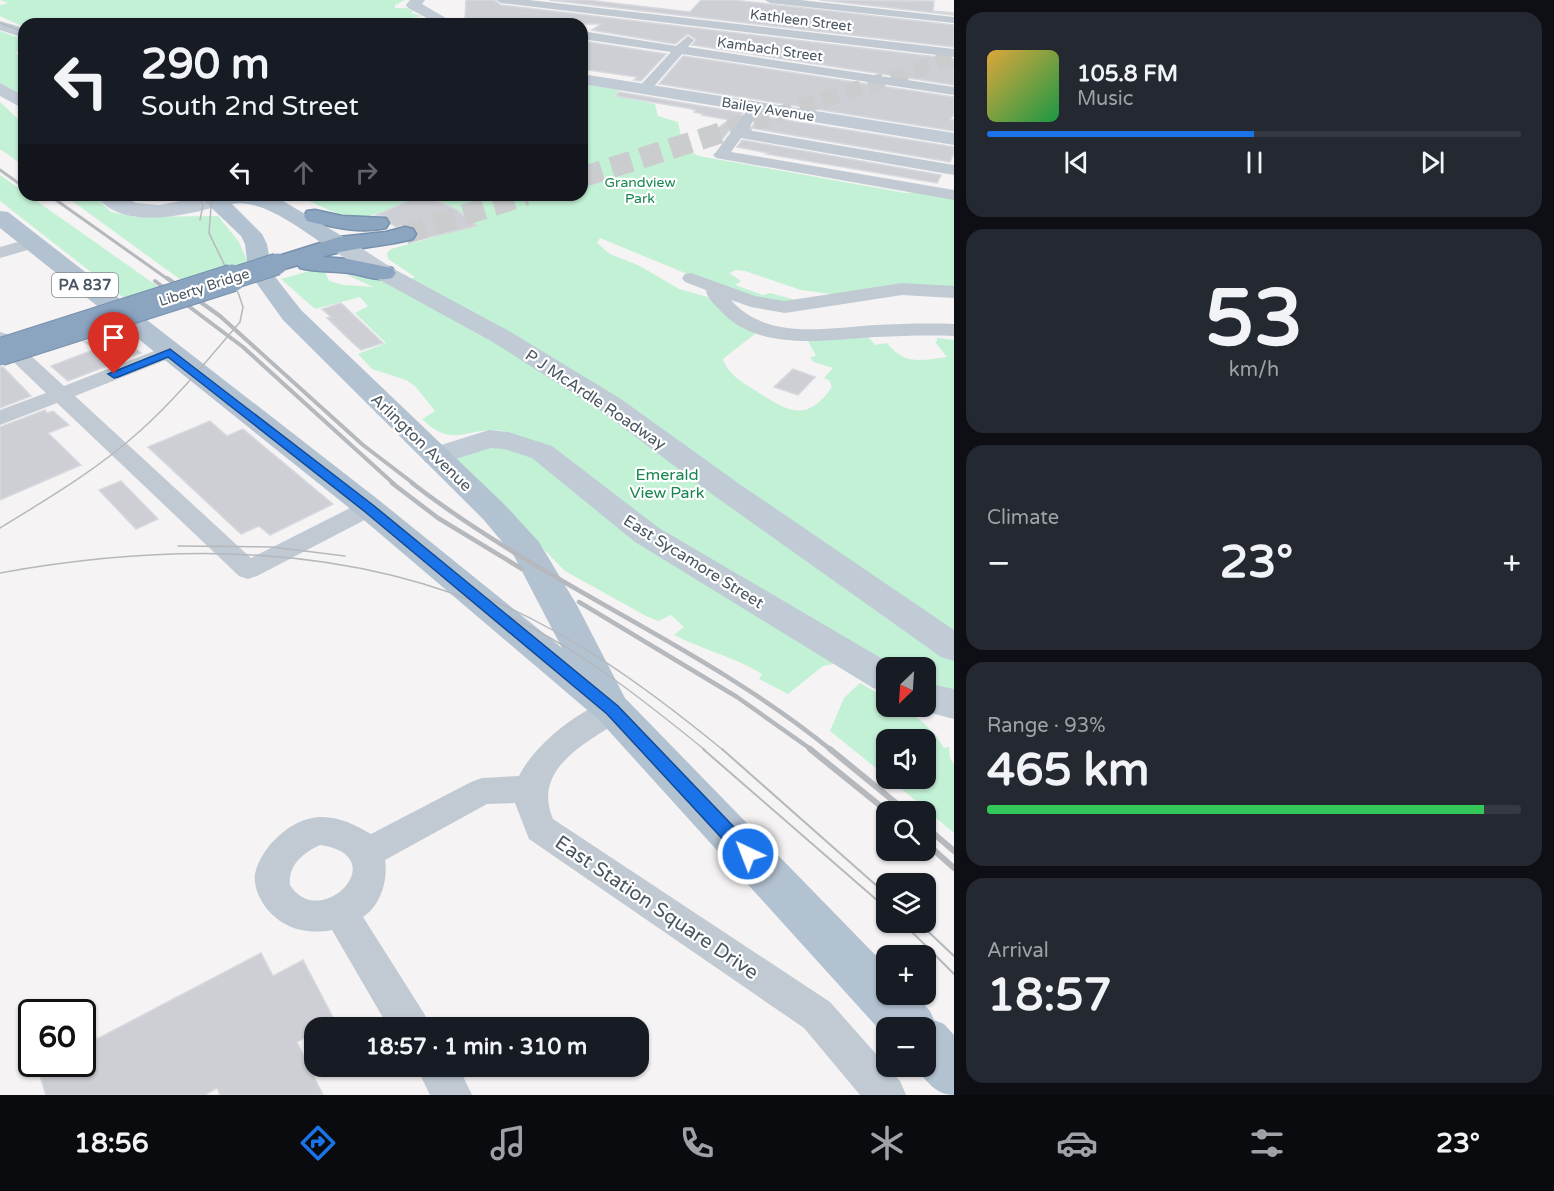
<!DOCTYPE html>
<meta charset="utf-8">
<style>
body{margin:0;font-family:"Varela Round",sans-serif;background:#242831;color:#f1f3f6;height:100vh;display:flex;flex-direction:column;font-size:22px;white-space:nowrap}
*{box-sizing:border-box;margin:0}
p{font-size:20px;color:#9ea1a6}
.icon{flex:none;width:33px;height:33px;fill:none;stroke:currentColor;stroke-width:2;stroke-linecap:round;stroke-linejoin:round}
.map{position:relative;flex:1;overflow:hidden}
.sheet{display:flex;flex-direction:column;gap:12px;padding:12px;background:#0d0f14;width:600px}
.sheet>*{flex:none}
.guide{position:absolute;left:18px;top:18px;width:570px;height:183px;border-radius:18px;box-shadow:0 2px 4px #0004;background:#171b24;color:#f1f3f6;overflow:hidden}
.needle{width:39px;rotate:205deg}
.buttons{position:absolute;left:876px;top:657px;display:grid;gap:12px}
.buttons a{display:grid;place-items:center;width:60px;height:60px;border-radius:12px;background:#171b24;box-shadow:0 2px 4px #0004;font-size:30px}
.speed{position:absolute;left:18px;top:999px;display:flex;gap:12px;font-size:30px;font-weight:700;text-align:center}
.speed>*{display:grid;place-content:center;width:78px;height:78px;border-radius:50%;background:#171b24;box-shadow:0 2px 4px #0004;line-height:1}
.speed .limit{border:3px solid #111;border-radius:9px;background:#fff;color:#111}
.pin{position:absolute;display:grid;place-items:center;width:51px;height:51px;color:#fff;margin:-62px -26px;border-radius:50% 50% 50% 0;rotate:-45deg;box-shadow:0 0 6px #0007}
.pin .icon{rotate:45deg}
.me{position:absolute;width:66px;margin:-33px;rotate:317deg;stroke-linejoin:round;filter:drop-shadow(0 0 4px #0008)}
.turn{display:flex;align-items:center;gap:21px;height:126px;padding:0 24px;font-size:27px}
.turn .icon{width:78px;height:78px;stroke-width:2.5}
.turn b{display:block;font-size:42px;line-height:51px}
.lanes{display:flex;align-items:center;height:57px;padding:0 24px;background:#0003;justify-content:center;gap:30px;direction:ltr}
.lanes .off{opacity:.35}
.big{font-size:45px;font-weight:700;line-height:1.1}
.sheet .card{flex:1;display:flex;flex-direction:column;justify-content:center;gap:9px;min-width:0;padding:0 21px;border-radius:18px;background:#242831}
.sheet .dial{align-items:center;gap:0}
.dial b{font-size:78px;line-height:1}
.song{display:flex;align-items:center;gap:18px}
.cover{width:72px;height:72px;border-radius:9px;background:linear-gradient(135deg,hsl(40 70% 55%),hsl(140 70% 35%))}
.played{height:6px;border-radius:3px;background:linear-gradient(90deg,#1a73e8 50%,#363941 50%)}
.keys{display:flex;justify-content:space-around;direction:ltr}
.heat{display:flex;justify-content:space-between;align-items:center;font-size:33px;direction:ltr}
.charge{height:9px;border-radius:4px;background:linear-gradient(90deg,#34c759 93%,#363941 0)}
.trip{position:absolute;left:304px;top:1017px;width:345px;height:60px;border-radius:18px;background:#171b24;box-shadow:0 2px 4px #0004;font-weight:700;line-height:60px;text-align:center}
.dock{display:flex;height:96px;justify-content:space-around;align-items:center;background:#090b0e;color:#9ea1a6}
.dock .icon{width:42px;height:42px}
.dock .selected{color:#1a73e8}
.dock b{font-size:27px;color:#f1f3f6}
main{display:flex;flex:1;min-height:0}
.map>svg:first-child{display:block}
.green{fill:#c3f1d5}
.building{fill:#cdcfd5;stroke:#d7d9de;stroke-width:1.5}
.lines{fill:none;stroke-linecap:round;stroke-linejoin:round}
.highway-tunnel-far1{stroke:#caccce;stroke-width:16;stroke-dasharray:16 8;stroke-linecap:butt}
.highway-tunnel{stroke:#caccce;stroke-width:21;stroke-dasharray:21 10;stroke-linecap:butt}
.highway-casing{stroke:#7690ad;stroke-width:3}
.street{fill:#c1cad2;fill-rule:evenodd}
.secondary{fill:#c1cbd6;fill-rule:evenodd}
.primary{fill:#b3c2d1;fill-rule:evenodd}
.highway{fill:#8ba5c1;fill-rule:evenodd}
.tram-far1{stroke:#b5b8bd;stroke-width:1.5}
.tram{stroke:#b5b8bd;stroke-width:2}
.rail-far3{stroke:#b5b8bd;stroke-width:3}
.rail-far2{stroke:#b5b8bd;stroke-width:4}
.rail-far1{stroke:#b5b8bd;stroke-width:4.5}
.rail{stroke:#b5b8bd;stroke-width:6}
.highway-bridge-far1-casing{stroke:#7690ad;stroke-width:23;stroke-linecap:butt}
.highway-bridge-casing{stroke:#7690ad;stroke-width:29;stroke-linecap:butt}
.highway-bridge-far1{stroke:#8ba5c1;stroke-width:21}
.highway-bridge{stroke:#8ba5c1;stroke-width:27}
.route{fill:#1a73e8;stroke:#114b97;stroke-width:1.5}
.labels{text-anchor:middle;stroke-width:4.5;stroke-linejoin:round;paint-order:stroke}
.far-street-label{font-size:14px;fill:#4a5661;stroke:#fff}
.far-park-label{font-size:14px;fill:#17864f;stroke:#fff}
.shield{fill:#fff;stroke:#808990;stroke-width:1.5}
.shield-label{font-size:15px;font-weight:bold;fill:#4a5661}
.street-label{font-size:16px;fill:#4a5661;stroke:#fff}
.park-label{font-size:16px;fill:#17864f;stroke:#fff}
.near-street-label{font-size:20px;fill:#4a5661;stroke:#fff}
</style>
<main>
<div class="map">
<svg width="954" height="1095" viewBox="0 0 954 1095">
<rect width="100%" height="100%" fill="#f5f3f3"/>
<g class="green">
<polygon points="0,0 405,0 395,5 395,8 406,8 413,11 411,13 422,16 380,24 24,24 24,27 0,16 0,5 8,3"/>
<polygon points="0,31 24,40 24,50 15,53 24,57 24,97 0,83"/>
<path d="M582,84L619,90L615,96L655,104L658,116L678,122L681,136L675,144L699,156L905,193L918,192L954,199V291L840,295L801,290L745,271L736,270L729,273L741,281L735,285L763,295L770,293L796,300L774,303L702,280L600,238L597,243L610,254L640,266L679,289L708,297L756,333L723,359C728,375 743,382 756,391C788,411 806,424 832,387L829,380L824,378L833,368L813,362L810,357L816,356L808,341L868,337L875,345L887,343C905,366 922,360 947,357L935,342L937,341V338L954,340V707L926,687V668L892,667L838,663L823,666L788,694L759,679L762,674C735,657 703,650 674,635L684,627L671,615L658,621L646,616L565,571L447,450L504,431C466,426 454,450 422,419L435,411L415,386L406,380L372,369L358,354L386,343L355,313L368,306L360,297L315,309L281,279L310,271H325L329,281L344,285L374,287L347,275L378,278L395,285L415,277L388,259L387,253L391,249L476,225L454,208L424,195H582Z"/>
<polygon points="0,102 24,125 24,166 0,149"/>
<polygon points="0,175 24,192 24,195 28,195 163,290 128,301 0,201"/>
<polygon points="64,195 94,195 111,212 135,217 218,216 239,242 248,263 185,283"/>
<path d="M298,195H422C363,221 358,227 298,195Z"/>
<path d="M860,683L886,698V706C910,706 933,729 944,748L949,747L950,757L954,765V833L890,779L926,778V740H886V776L830,731L844,698Z"/>
</g>
<g class="building">
<polygon points="466,0 494,0 501,5 954,59 954,85 692,45 696,40 688,34 675,44 592,30 601,24 478,24 465,18"/>
<polygon points="549,0 587,0 690,12 701,0 733,0 954,25 954,47"/>
<polygon points="820,0 934,1 933,11 954,13 954,15"/>
<polygon points="582,41 666,54 641,81 634,80 637,77 582,69"/>
<polygon points="683,56 954,97 954,114 950,120 954,120 954,131 659,84"/>
<polygon points="619,92 743,113 720,142 704,138 729,120 702,115 703,114 694,112 696,110 687,108 616,96"/>
<polygon points="760,116 954,147 954,153 950,162 751,128"/>
<polygon points="742,140 941,175 937,183 766,154 768,153 737,147"/>
<polygon points="422,195 454,208 477,226 418,240 416,238 418,233 414,227 404,225 396,227 391,224 386,216 376,215"/>
<polygon points="341,303 383,343 361,350 353,343 327,318 331,317 322,309"/>
<polygon points="115,332 141,353 68,381 51,366 96,349 84,342"/>
<polygon points="0,367 3,367 31,396 0,408"/>
<polygon points="793,369 815,377 798,395 774,387"/>
<polygon points="45,410 47,413 53,411 69,425 48,433 81,465 0,500 0,427"/>
<polygon points="210,421 227,436 243,429 333,504 270,535 259,526 241,534 148,447"/>
<polygon points="121,481 158,519 136,529 99,490"/>
<polygon points="261,953 273,976 303,960 335,1021 323,1028 315,1028 315,1032 297,1042 323,1095 220,1095 217,1088 205,1095 46,1095 36,1064 82,1064 82,1006 97,1039"/>
</g>
<g class="lines">
<polyline class="highway-tunnel-far1" points="754,122 954,58"/>
<g class="highway-tunnel">
<polyline points="582,177 758,121"/>
<polyline points="405,234 526,195"/>
</g>
<defs>
<g id="highway">
<path d="M315,210L342,216L386,218L389,223L386,228C359,234 333,227 307,221L304,216L307,211Z"/>
<path d="M405,227L413,229L416,234L413,239C383,247 351,247 322,257L348,259L392,268L396,273L392,278C378,282 363,275 349,273C333,271 316,272 300,268L298,265L277,271L269,269L265,264L269,259L339,237L386,232Z"/>
</g>
</defs>
<use href="#highway" class="highway-casing"/>
<g class="street">
<polygon points="496,0 529,0 954,49 954,57 501,3"/>
<polygon points="765,0 800,0 954,17 954,23 770,3"/>
<polygon points="582,31 676,46 688,36 694,40 688,47 954,87 954,95 682,54 649,92 644,93 637,89 671,52 582,39"/>
<polygon points="757,103 764,107 747,130 954,165 954,175 741,138 731,152 954,190 954,200 716,158 713,155 716,152 752,104"/>
<polygon points="32,238 38,239 41,243 38,247 0,258 0,247"/>
<path d="M691,273L755,296L785,301L902,283L954,286V298L902,295L785,313L751,307L731,300C767,341 827,328 875,325C901,324 928,323 954,324V336C928,335 902,336 875,337C824,340 756,353 718,308C713,303 706,296 706,290L685,282L682,278L685,274Z"/>
<polygon points="0,332 7,334 64,386 162,348 176,348 179,352 176,356 75,396 251,558 360,503 369,500 378,503 381,508 378,513 257,576 248,579 239,576 57,403 0,425 0,410 46,393 0,349"/>
<path d="M613,699L624,702L628,710L624,718C588,742 531,768 553,819L830,1002L900,1081L906,1095H860L804,1028L529,839L515,803L487,804L385,860C388,880 381,905 363,917L425,1015L430,1028H389L332,930C302,936 273,925 259,896C256,889 254,882 255,874C261,847 291,818 320,817C338,816 356,825 371,834L471,782L482,778L519,776C535,744 579,709 613,699ZM320,845C396,856 320,933 290,885C288,865 303,853 320,845Z"/>
<polygon points="416,1066 458,1066 472,1095 430,1095"/>
</g>
<g class="secondary">
<polygon points="410,0 425,0 422,4 456,24 438,24 408,8 406,5"/>
<polygon points="0,21 24,28 24,38 0,30"/>
<polygon points="582,74 954,133 954,145 582,84"/>
<polygon points="0,83 24,96 24,109 0,96"/>
<path d="M96,195H120L136,203L159,205L214,195L222,197L226,201L222,205C188,215 121,232 96,195Z"/>
<polygon points="339,237 347,239 392,268 509,331 621,399 738,483 954,630 954,661 941,657 716,497 601,411 491,341 376,278 331,249 328,244 331,239"/>
<polygon points="489,430 508,432 552,446 659,528 898,668 886,668 886,692 873,688 635,542 532,458 504,449 491,448 436,465 425,462 421,456 425,450"/>
<polygon points="926,683 954,689 954,719 912,708 912,706 926,706"/>
</g>
<path class="primary" d="M198,195H273L347,239L350,244L347,249L339,251L331,249C304,232 264,198 232,204L262,234L267,244L270,261L276,278L301,310L505,505L539,542L578,607L625,698L886,966V994H914L930,1011L934,1020L944,1024L954,1035V1095C935,1095 926,1080 914,1066H926V1028H886V1037L599,720L358,515L0,228V211L8,212L380,501L562,648L514,556L483,519L283,320L253,278L247,261L245,244L241,236Z"/>
<use href="#highway" class="highway"/>
<g class="tram-far1">
<polyline points="0,23 24,32"/>
<polyline points="198,195 203,205 200,220"/>
<path d="M0,528C49,498 98,469 140,431C177,398 208,359 240,322L243,307L239,295L209,233L212,195"/>
<polyline points="178,546 272,547 345,556"/>
<path d="M0,573C173,542 353,542 515,619C584,653 646,702 705,750"/>
<path d="M470,591C565,628 645,686 723,750"/>
</g>
<g class="tram">
<polyline points="703,749 886,908"/>
<polyline points="722,749 886,894"/>
<polyline points="902,922 954,974"/>
<polyline points="918,922 954,956"/>
</g>
<g class="rail-far3">
<polyline points="0,170 24,187"/>
<polyline points="49,195 169,280"/>
</g>
<g class="rail-far2">
<polyline points="167,278 220,316 363,445 414,484"/>
<polyline points="155,281 243,347 394,484"/>
</g>
<g class="rail-far1">
<polyline points="392,483 438,518 522,569"/>
<path d="M412,483C544,585 704,646 831,750"/>
<polyline points="579,602 737,697 812,750"/>
</g>
<g class="rail">
<polyline points="810,749 888,812"/>
<polyline points="830,749 907,812"/>
<polyline points="926,827 954,851"/>
<polyline points="926,843 954,868"/>
</g>
<defs>
<polyline id="highway-bridge-far1" points="227,280 277,264"/>
<polyline id="highway-bridge" points="0,352 232,278"/>
</defs>
<use href="#highway-bridge-far1" class="highway-bridge-far1-casing"/>
<use href="#highway-bridge" class="highway-bridge-casing"/>
<use href="#highway-bridge-far1" class="highway-bridge-far1"/>
<use href="#highway-bridge" class="highway-bridge"/>
</g>
<polygon class="route" points="170,349 373,505 618,706 755,849 758,854 755,860 748,862 742,860 607,714 364,511 168,357 118,377 114,378 108,374"/>
<g class="labels">
<g class="far-street-label">
<text transform="translate(801 20) rotate(7)" y="5">Kathleen Street</text>
<text transform="translate(770 49) rotate(8)" y="5">Kambach Street</text>
<text transform="translate(768 109) rotate(9)" y="5">Bailey Avenue</text>
<text transform="translate(204 287) rotate(-18)" y="5">Liberty Bridge</text>
</g>
<g class="far-park-label">
<text x="640" y="187">Grandview<tspan x="640" dy="16">Park</tspan></text>
</g>
<rect class="shield" x="52" y="273" width="66" height="24" rx="4.5"/>
<g class="shield-label">
<text x="85" y="290">PA 837</text>
</g>
<g class="street-label">
<text transform="translate(596 399) rotate(34)" y="6">P J McArdle Roadway</text>
<text transform="translate(422 442) rotate(44)" y="6">Arlington Avenue</text>
<text transform="translate(694 561) rotate(32)" y="6">East Sycamore Street</text>
</g>
<g class="park-label">
<text x="667" y="480">Emerald<tspan x="667" dy="18">View Park</tspan></text>
</g>
<g class="near-street-label">
<text transform="translate(657 907) rotate(34)" y="7">East Station Square Drive</text>
</g>
</g>
</svg>
<div class="buttons">
<a><svg class="needle" viewBox="-14 -14 28 28"><path d="M0-13l5 13h-10z" fill="#e53935"/><path d="M0 13l5-13h-10z" fill="#9ea1a6"/></svg></a>
<a><svg class="icon" aria-label="sound" viewBox="0 0 24 24"><path d="M4 9h4l5-4v14l-5-4H4zM17 9q2 3 0 6"/></svg></a>
<a><svg class="icon" aria-label="search" viewBox="0 0 24 24"><circle cx="10" cy="10" r="6"/><path d="M15 15l6 6"/></svg></a>
<a><svg class="icon" aria-label="layers" viewBox="0 0 24 24"><path d="M12 4l9 5-9 5-9-5zM3 14l9 5 9-5"/></svg></a>
<a>+</a>
<a>−</a>
</div>
<div class="speed"><div class="limit">60</div></div>
<div class="pin" style="left:114px;top:374px;background:#d93025"><svg class="icon" aria-label="arrive" viewBox="0 0 24 24"><path d="M6 21V4h12l-3 4 3 4H6"/></svg></div>
<svg class="me" style="left:748px;top:854px" viewBox="-20 -20 40 40"><circle r="17" fill="#1a73e8" stroke="#fff" stroke-width="3"/><path d="M0-11L8 9 0 5-8 9z" fill="#fff"/></svg>
<div class="trip">18:57 · 1 min · 310 m</div>
<div class="guide">
<div class="turn"><svg class="icon" aria-label="left" viewBox="0 0 24 24"><path d="M17 20v-9H6M10 6l-5 5 5 5"/></svg><div><b>290 m</b>South 2nd Street</div></div>
<div class="lanes"><svg class="icon" aria-label="left" viewBox="0 0 24 24"><path d="M17 20v-9H6M10 6l-5 5 5 5"/></svg><svg class="icon off" aria-label="ahead" viewBox="0 0 24 24"><path d="M12 20V5M6 11l6-6 6 6"/></svg><svg class="icon off" aria-label="right" viewBox="0 0 24 24"><path d="M7 20v-9h11M14 6l5 5-5 5"/></svg></div>
</div>
</div>
<section class="sheet">
<div class="card">
<div class="song"><i class="cover"></i><div><b>105.8 FM</b><p>Music</p></div></div>
<div class="played"></div>
<div class="keys"><svg class="icon" aria-label="previous" viewBox="0 0 24 24"><path d="M18 5L8 12l10 7zM5 5v14"/></svg><svg class="icon" aria-label="pause" viewBox="0 0 24 24"><path d="M8 5v14M16 5v14"/></svg><svg class="icon" aria-label="next" viewBox="0 0 24 24"><path d="M6 5l10 7-10 7zM19 5v14"/></svg></div>
</div>
<div class="card dial"><b>53</b><p>km/h</p></div>
<div class="card"><p>Climate</p>
<div class="heat"><a>−</a><b class="big">23°</b><a>+</a></div>
</div>
<div class="card"><p>Range · 93%</p><b class="big">465 km</b><div class="charge"></div></div>
<div class="card"><p>Arrival</p><b class="big">18:57</b></div>
</section>
</main>
<nav class="dock">
<b>18:56</b>
<svg class="icon selected" aria-label="directions" viewBox="0 0 24 24"><path d="M12 3l9 9-9 9-9-9zM9 14v-3h6M13 9l2 2-2 2"/></svg>
<svg class="icon" aria-label="music" viewBox="0 0 24 24"><path d="M9 18V5l10-2v13"/><circle cx="6" cy="18" r="3"/><circle cx="16" cy="16" r="3"/></svg>
<svg class="icon" aria-label="phone" viewBox="0 0 24 24"><path d="M5 4h4l2 5-3 2q2 4 5 5l2-3 5 2v4C11 20 4 13 5 4z"/></svg>
<svg class="icon" aria-label="climate" viewBox="0 0 24 24"><path d="M12 3v18M4 7l16 10M4 17L20 7"/></svg>
<svg class="icon" aria-label="car" viewBox="0 0 24 24"><path d="M5 17H2v-5l4-1 3-4h7l3 4 3 1v5h-3M9 17h6M6 11h13"/><circle cx="7" cy="17" r="2"/><circle cx="17" cy="17" r="2"/></svg>
<svg class="icon" aria-label="filters" viewBox="0 0 24 24"><path d="M4 7h16M4 17h16"/><circle cx="9" cy="7" r="2"/><circle cx="15" cy="17" r="2"/></svg>
<b>23°</b>
</nav>
